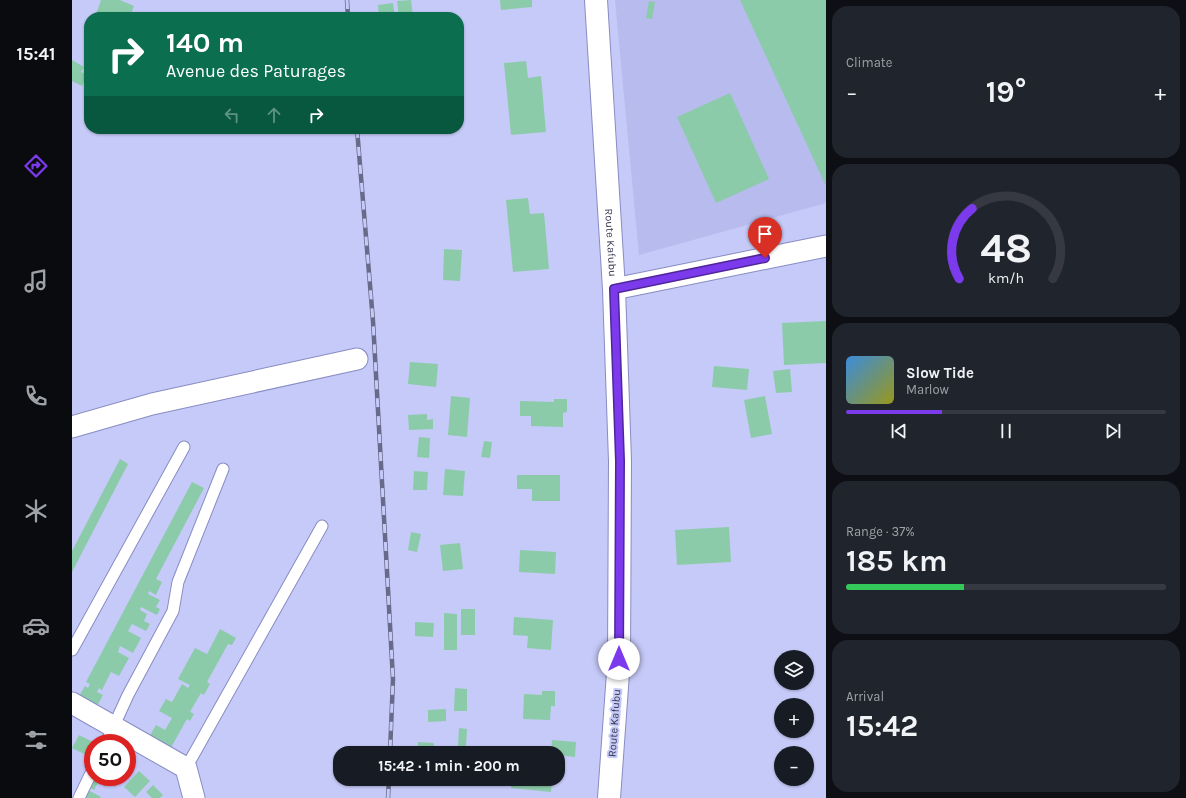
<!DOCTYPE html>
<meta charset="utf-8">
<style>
body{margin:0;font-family:Karla,sans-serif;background:#20242c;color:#f1f3f6;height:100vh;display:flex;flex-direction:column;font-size:15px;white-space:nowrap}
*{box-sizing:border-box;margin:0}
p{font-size:13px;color:#9ea1a6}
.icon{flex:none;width:22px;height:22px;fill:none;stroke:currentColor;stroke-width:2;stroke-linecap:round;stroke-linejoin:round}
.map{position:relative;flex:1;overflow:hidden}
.side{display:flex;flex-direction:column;gap:6px;padding:6px;background:#0d0f14;width:360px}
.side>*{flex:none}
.banner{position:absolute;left:12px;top:12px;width:380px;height:122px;border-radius:16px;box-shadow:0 1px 3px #0004;background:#0b6e4f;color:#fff;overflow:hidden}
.buttons{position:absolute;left:702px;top:650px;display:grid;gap:8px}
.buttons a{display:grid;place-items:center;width:40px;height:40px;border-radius:50%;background:#171b24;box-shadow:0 1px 3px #0004;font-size:20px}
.speed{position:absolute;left:12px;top:734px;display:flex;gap:8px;font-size:20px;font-weight:700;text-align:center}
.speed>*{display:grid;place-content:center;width:52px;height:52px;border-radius:50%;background:#171b24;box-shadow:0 1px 3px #0004;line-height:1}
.speed .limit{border:6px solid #d22;background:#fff;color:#111}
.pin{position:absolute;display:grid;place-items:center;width:34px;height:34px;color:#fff;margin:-41px -17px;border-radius:50% 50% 50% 0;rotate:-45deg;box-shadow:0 0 4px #0007}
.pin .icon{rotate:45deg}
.me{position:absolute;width:44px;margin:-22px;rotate:0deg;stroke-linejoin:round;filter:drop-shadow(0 0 3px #0008)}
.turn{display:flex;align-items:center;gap:14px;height:84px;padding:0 16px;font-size:18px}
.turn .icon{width:52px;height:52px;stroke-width:2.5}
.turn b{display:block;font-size:28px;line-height:34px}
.lanes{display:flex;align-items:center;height:38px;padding:0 16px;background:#0003;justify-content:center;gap:20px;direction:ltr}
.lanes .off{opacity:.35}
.big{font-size:30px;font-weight:700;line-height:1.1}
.side .widget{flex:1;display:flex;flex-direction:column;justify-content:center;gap:6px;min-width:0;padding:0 14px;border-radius:16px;background:#20242c}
.side .dial{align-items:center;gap:0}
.dial svg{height:104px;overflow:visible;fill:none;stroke:#363941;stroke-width:7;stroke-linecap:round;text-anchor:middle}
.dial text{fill:#f1f3f6;stroke:none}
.song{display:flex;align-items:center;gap:12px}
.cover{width:48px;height:48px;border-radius:6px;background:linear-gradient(135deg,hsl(210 70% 55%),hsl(60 70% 35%))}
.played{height:4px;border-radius:2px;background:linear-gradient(90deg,#7c3aed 30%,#363941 30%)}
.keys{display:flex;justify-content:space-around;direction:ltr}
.heat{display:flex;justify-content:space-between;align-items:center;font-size:22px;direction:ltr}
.charge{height:6px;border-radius:3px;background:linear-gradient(90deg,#34c759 37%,#363941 0)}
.trip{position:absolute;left:261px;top:746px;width:232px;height:40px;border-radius:16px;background:#171b24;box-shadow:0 1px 3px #0004;font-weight:700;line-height:40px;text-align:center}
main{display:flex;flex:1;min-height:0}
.tab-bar{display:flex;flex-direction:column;width:72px;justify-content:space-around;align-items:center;background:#090b0e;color:#9ea1a6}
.tab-bar .icon{width:28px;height:28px}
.tab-bar .current{color:#7c3aed}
.tab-bar b{font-size:18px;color:#f1f3f6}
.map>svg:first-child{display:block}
.built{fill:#b7bbed}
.building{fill:#8ccbaa}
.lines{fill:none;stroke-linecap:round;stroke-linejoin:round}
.lane-casing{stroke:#888cc2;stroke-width:13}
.street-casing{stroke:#888cc2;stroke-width:23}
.secondary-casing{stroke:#888cc2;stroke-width:24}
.lane{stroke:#fff;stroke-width:11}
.street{stroke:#fff;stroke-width:21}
.secondary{stroke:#fff;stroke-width:22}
.rail-casing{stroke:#686a89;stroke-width:4.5}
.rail{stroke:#c6caf8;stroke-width:3;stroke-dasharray:9;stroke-linecap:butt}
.route-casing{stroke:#51269a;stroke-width:10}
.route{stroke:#7c3aed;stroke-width:7}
.labels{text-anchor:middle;stroke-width:4;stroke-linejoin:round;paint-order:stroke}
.street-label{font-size:11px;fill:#393b52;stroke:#c6caf8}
</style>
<main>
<nav class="tab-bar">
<b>15:41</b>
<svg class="icon current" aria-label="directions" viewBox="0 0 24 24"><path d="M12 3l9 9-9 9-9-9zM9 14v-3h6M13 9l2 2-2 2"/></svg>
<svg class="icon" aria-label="music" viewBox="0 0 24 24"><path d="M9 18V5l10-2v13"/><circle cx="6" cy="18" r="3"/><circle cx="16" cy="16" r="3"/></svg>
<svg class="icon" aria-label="phone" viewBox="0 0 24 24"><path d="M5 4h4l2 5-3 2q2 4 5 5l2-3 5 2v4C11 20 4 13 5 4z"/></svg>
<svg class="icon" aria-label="climate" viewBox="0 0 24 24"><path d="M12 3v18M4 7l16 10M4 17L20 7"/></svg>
<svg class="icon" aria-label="car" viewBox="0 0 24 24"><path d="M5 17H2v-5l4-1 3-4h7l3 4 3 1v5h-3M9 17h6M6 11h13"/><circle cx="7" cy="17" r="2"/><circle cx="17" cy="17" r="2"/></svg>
<svg class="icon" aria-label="filters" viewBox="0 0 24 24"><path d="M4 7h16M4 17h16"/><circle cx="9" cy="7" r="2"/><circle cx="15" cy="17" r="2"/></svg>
</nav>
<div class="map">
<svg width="754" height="798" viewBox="0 0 754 798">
<rect width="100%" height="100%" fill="#c6caf8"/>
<polygon class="built" points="543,0 754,0 754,203 567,255"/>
<g class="building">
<polygon points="29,0 48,0 62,6 58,17 53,17 45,14 44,17 23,17"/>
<polygon points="339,0 341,16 327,17 325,1"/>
<polygon points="428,0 460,0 460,7 429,10"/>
<polygon points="668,0 754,0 754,186"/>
<polygon points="577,1 583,2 580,19 574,18"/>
<polygon points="321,3 323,17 307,17 306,5"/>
<polygon points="0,60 12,67 9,72 16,75 10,86 0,81"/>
<polygon points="454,61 456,78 469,76 474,132 439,135 432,63"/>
<polygon points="658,93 697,179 644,203 605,117"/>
<polygon points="456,198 458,214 472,213 477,269 441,272 434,200"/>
<polygon points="372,249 390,250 388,281 371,280"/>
<polygon points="754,321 754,363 712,365 710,323"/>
<polygon points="338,362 366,364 364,387 336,384"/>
<polygon points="642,366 677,369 675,390 640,387"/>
<polygon points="718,369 720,392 704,393 701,371"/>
<polygon points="379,396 398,398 395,437 376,435"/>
<polygon points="693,396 700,434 679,438 672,400"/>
<polygon points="482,399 495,399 495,412 491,413 491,427 459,426 459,416 448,416 448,401 482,402"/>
<polygon points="355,414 355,420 361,419 361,429 337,430 336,415"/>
<polygon points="347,437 358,438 357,458 345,457"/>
<polygon points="412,441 420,442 418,458 409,457"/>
<polygon points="48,459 56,464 0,572 0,551"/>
<polygon points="373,469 393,471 391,496 371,495"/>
<polygon points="342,471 356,472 355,490 341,490"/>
<polygon points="445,475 488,475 488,501 460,501 460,489 445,489"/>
<polygon points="120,482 132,488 84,579 90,582 84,595 77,591 76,594 88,600 84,607 88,609 85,615 69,607 68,610 75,614 72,621 78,624 74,631 60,624 56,631 69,638 61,653 48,646 46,652 57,658 47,676 39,672 30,690 27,688 25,692 31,695 25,706 7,696 13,686 16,688 18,684 14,682"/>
<polygon points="657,527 659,562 605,565 603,530"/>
<polygon points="339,532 349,534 345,552 336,550"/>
<polygon points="388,543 391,569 371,571 368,545"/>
<polygon points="448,550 484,552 483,574 447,572"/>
<rect x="389" y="609" width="14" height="26"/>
<polygon points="372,613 385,614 385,650 372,650"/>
<polygon points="442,617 481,620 479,650 455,648 456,636 441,635"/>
<polygon points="343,622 362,623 361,637 343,636"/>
<polygon points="148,629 164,638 160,645 156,644 135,682 138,684 132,695 129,693 118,712 122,714 118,721 115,719 97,751 76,739 84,725 93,730 100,718 87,711 94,699 100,702 110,684 116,688 118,685 106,679 123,648 135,654"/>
<polygon points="383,688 395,689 395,711 382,711"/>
<polygon points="470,691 483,691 483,706 479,706 478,720 451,719 452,694 470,695"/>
<polygon points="374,709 374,721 356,722 356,710"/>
<polygon points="387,728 395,729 394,746 386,746"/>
<polygon points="7,735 23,743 21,743 21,751 18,757 0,748"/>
<polygon points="480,740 504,742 503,757 486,755 486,753 479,753"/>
<polygon points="346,742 362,743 361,753 345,753"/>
<polygon points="55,759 64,764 56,776 55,775"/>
<polygon points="67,771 78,781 63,797 52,787"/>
<polygon points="23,777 28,779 22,790 15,786"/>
<polygon points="440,779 480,779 479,792 439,788"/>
<polygon points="81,785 91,795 88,798 80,798 74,792"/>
<polygon points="16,790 29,797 28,798 12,798"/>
</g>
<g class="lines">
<defs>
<g id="lane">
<polyline points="0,650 112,447"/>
<polyline points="34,743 56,695 101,611 106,582 151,469"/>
<polyline points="114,768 250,526"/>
<polyline points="7,798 21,769"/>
</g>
<g id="street">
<polyline points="542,289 754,246"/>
<polyline points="0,427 80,404 285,359"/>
<polyline points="0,703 114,768 122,798"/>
</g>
<g id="secondary">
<path id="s1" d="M524,0L542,289L548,461L547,659L537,798"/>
</g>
</defs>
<use href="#lane" class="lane-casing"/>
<use href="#street" class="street-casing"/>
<use href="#secondary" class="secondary-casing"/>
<use href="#lane" class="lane"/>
<use href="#street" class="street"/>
<use href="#secondary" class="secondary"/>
<defs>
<g id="rail">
<polyline points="275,0 276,17"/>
<polyline points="285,129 301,321 321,679 318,753"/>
<polyline points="316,798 317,779"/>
</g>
</defs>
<use href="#rail" class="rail-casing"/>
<use href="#rail" class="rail"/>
</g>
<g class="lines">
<defs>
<polyline id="route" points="547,659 548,461 542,289 693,258"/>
</defs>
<use href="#route" class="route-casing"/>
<use href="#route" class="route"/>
</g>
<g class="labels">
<g class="street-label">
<text dy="4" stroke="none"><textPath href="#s1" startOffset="243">Route Kafubu</textPath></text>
<text transform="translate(542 723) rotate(-86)" y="4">Route Kafubu</text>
</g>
</g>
</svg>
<div class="buttons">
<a><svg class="icon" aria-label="layers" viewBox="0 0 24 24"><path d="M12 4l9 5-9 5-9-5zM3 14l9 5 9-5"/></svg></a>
<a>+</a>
<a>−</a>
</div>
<div class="speed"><div class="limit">50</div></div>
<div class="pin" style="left:693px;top:258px;background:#d93025"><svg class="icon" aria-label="arrive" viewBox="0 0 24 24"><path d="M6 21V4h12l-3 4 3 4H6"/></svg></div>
<svg class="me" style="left:547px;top:659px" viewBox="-20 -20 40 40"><circle r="19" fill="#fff"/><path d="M0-13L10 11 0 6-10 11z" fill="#7c3aed"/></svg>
<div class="trip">15:42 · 1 min · 200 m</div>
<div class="banner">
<div class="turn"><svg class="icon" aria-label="right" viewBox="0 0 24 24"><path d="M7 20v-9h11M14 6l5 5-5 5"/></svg><div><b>140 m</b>Avenue des Paturages</div></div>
<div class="lanes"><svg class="icon off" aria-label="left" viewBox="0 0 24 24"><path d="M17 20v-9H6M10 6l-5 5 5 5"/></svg><svg class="icon off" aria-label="ahead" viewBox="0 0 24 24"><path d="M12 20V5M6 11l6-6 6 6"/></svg><svg class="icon" aria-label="right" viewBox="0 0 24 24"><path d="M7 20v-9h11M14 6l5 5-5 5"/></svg></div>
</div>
</div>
<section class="side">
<div class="widget"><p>Climate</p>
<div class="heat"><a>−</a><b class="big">19°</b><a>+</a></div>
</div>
<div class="widget dial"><svg viewBox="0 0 100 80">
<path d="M14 69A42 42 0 1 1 86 69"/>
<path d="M14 69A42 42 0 0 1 24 15" stroke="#7c3aed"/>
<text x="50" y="56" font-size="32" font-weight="700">48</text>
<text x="50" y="72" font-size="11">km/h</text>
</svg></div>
<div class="widget">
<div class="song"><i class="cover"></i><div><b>Slow Tide</b><p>Marlow</p></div></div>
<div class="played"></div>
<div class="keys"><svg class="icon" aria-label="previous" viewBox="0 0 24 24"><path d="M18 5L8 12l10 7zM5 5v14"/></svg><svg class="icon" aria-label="pause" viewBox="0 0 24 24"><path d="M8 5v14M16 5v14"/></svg><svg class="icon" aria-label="next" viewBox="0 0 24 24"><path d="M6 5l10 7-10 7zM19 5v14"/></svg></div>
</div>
<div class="widget"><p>Range · 37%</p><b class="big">185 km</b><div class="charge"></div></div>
<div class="widget"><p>Arrival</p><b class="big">15:42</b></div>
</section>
</main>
